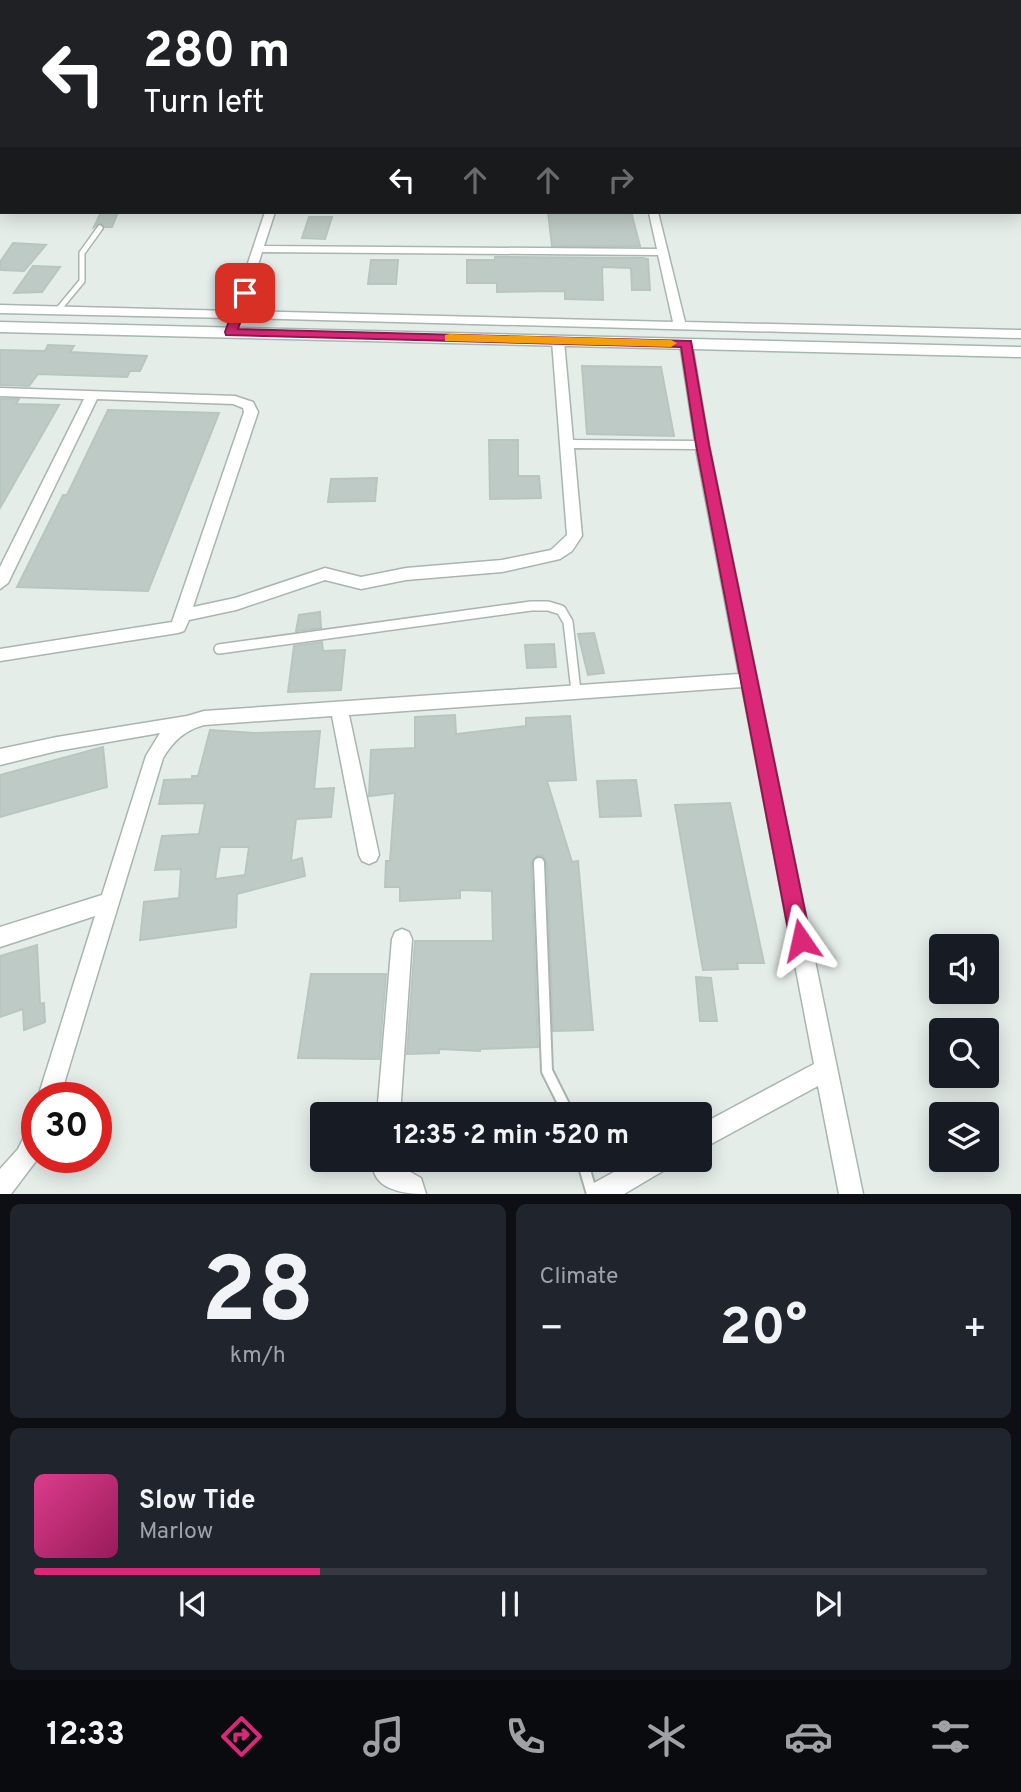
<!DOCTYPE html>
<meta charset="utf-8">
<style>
body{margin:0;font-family:Overpass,sans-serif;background:#20242c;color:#f1f3f6;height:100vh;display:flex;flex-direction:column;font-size:26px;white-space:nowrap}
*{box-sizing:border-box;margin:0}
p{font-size:23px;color:#9ea1a6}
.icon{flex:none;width:38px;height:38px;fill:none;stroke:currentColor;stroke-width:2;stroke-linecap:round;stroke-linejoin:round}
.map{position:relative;height:1194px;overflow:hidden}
.details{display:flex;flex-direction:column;gap:10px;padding:10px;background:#0d0f14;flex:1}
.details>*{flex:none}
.guide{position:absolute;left:0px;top:0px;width:1022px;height:214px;box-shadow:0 4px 18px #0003;background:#202124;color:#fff;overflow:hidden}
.controls{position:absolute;left:929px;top:934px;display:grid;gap:14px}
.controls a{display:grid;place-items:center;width:70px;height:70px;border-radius:7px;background:#171b24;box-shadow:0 4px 18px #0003;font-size:35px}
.speed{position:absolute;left:21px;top:1082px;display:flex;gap:14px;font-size:35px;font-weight:700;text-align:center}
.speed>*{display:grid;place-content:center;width:91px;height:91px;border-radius:50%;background:#171b24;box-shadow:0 4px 18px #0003;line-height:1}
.speed .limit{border:10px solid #d22;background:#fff;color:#111}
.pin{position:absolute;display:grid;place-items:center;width:60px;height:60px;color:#fff;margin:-30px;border-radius:14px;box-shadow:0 4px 10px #0006}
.me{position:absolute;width:77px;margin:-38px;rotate:349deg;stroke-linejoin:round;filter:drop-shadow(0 0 5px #0008)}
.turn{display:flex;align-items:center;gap:24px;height:147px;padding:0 28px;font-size:32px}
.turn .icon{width:91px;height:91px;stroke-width:2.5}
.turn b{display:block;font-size:49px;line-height:60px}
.lanes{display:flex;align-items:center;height:66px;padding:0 28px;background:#0003;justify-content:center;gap:35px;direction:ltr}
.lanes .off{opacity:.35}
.big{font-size:52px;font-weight:700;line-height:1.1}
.details .card{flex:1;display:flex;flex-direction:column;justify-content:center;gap:10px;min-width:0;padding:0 24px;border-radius:10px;background:#20242c}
.details .dial{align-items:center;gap:0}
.dial b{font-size:91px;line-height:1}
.song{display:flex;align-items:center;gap:21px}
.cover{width:84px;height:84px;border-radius:10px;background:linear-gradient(135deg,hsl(330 70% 55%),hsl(330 70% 35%))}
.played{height:7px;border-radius:4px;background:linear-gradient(90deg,#db2777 30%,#363941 30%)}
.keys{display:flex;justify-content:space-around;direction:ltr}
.heat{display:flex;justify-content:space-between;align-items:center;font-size:38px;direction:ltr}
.details .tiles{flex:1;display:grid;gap:10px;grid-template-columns:1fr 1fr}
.card:last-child{grid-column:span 2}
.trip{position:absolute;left:310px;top:1102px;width:402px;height:70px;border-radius:7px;background:#171b24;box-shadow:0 4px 18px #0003;font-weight:700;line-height:70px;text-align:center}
.dock{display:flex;height:112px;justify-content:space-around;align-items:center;background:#090b0e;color:#9ea1a6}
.dock .icon{width:49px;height:49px}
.dock .active{color:#db2777}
.dock b{font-size:32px;color:#f1f3f6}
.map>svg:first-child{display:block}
.building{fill:#becac5;stroke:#b8c6c0;stroke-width:2;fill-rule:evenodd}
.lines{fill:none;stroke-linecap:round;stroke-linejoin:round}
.lane-far2-casing{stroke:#a8b5b0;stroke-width:8}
.lane-far1-casing{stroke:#a8b5b0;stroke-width:12}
.lane-casing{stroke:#a8b5b0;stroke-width:14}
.street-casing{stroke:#a8b5b0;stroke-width:3}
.secondary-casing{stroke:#a5b7b1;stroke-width:3}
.lane-far2{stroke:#fff;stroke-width:5}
.lane-far1{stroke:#fff;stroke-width:9}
.lane{stroke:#fff;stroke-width:10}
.street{fill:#fff;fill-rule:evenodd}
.secondary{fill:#fff;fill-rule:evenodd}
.route{fill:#db2777;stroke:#8e194d;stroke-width:2}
.slow{fill:#f59e0b}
</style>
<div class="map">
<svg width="1021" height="1194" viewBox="0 0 1021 1194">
<rect width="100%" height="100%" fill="#e5ede9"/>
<g class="building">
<polygon points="101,212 118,212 112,227 105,227 100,223 94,227"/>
<polygon points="548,212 631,212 640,246 552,246"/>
<polygon points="309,217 332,217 325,239 302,238"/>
<polygon points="13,243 46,245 24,271 0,270 0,262"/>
<polygon points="495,257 643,258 648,259 650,290 632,290 631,268 602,267 603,300 565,299 565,291 497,292 497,283 467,283 467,260 495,260"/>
<polygon points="371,260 398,260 396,284 368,284"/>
<polygon points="33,266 60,267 42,292 14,293"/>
<polygon points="48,345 74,346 70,352 147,356 140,371 130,371 127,377 38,374 29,386 0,385 0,350 45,351"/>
<polygon points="582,366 661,367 674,436 587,434"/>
<polygon points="0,399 19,399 16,404 59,405 0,508"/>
<polygon points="108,410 219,413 148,591 17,587 63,495 67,495"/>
<polygon points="489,440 518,440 518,476 539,476 541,498 490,499"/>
<polygon points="377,478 375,501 328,502 331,479"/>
<polygon points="320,612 321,628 296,631 299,615"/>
<polygon points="594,633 604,673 588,675 578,634"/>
<polygon points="322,642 323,651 345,650 341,690 288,692 294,646"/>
<polygon points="554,644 556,667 527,668 525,645"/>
<polygon points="455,715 456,734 526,726 526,718 570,716 576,780 547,781 572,862 578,861 593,1030 553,1031 547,863 543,856 538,855 531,863 538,1047 480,1049 480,1051 439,1049 439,1053 407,1054 415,941 493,941 492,891 460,890 460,898 400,901 400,887 385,887 386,861 390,861 395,793 369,796 371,750 415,748 415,717"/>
<path d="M210,730L255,733L320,731L314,789L334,788L331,817L296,819L291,861L302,858L305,876L237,894L236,927L140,940L144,902L179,898L181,869L155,870L162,836L199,834L205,803L159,804L164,780L192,779V776H198ZM220,847H249L245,875L215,879Z"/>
<polygon points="103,747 107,787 0,817 0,775"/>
<polygon points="636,780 641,816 600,817 597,781"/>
<polygon points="730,803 764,963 737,963 738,969 703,970 675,805"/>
<polygon points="37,945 40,1004 44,1003 45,1022 24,1030 23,1009 0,1017 0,956"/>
<polygon points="311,974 386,974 379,1059 298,1058"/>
<polygon points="696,977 711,978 717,1021 700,1021"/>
</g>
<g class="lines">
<defs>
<polyline id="lane-far2" points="58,310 82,281 82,253 100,228"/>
<polyline id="lane-far1" points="219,649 531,606 548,606 561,610 568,622 576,691"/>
<g id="lane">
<polyline points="539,863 547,1071 569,1115"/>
<polyline points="582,1160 592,1194"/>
</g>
<g id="street">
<polygon points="83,0 145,0 148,2 85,2"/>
<polygon points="194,0 202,0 193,2"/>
<polygon points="343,0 351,0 352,2 344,2"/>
<polygon points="606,0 614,0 605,2"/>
<polygon points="683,0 691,0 692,2 684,2"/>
<rect x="779" y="0" width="8" height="2"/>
<polygon points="1014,0 1021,0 1021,4 1020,2"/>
<rect x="0" y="18" width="2" height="4"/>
<rect x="1020" y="18" width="1" height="4"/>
<rect x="1020" y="65" width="1" height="4"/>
<polygon points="2,156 2,162 0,163 0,157"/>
<rect x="1020" y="168" width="1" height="6"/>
<rect x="0" y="192" width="2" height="6"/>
<path d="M265,212H275L264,246L657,249L649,213L658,212L685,322L1021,330V338L241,318L238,326L234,327L228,323L230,318L0,313V305L232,311ZM262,252L658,255L673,322L244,311Z"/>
<path d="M558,337L564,341L573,440L695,441L680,344L686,340L692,344L709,445L863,1194H839L818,1086L700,1150V1125L814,1064L742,687L349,715L379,855L376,861L369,864L362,861L359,855L332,716L204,725C185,730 173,741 163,758L60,1097H38L95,916L0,947V927L102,895L146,756L160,733L57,751L0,765V749L57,737L187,716L204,711L739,674L696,449L574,448L582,536L572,551L560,559L502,572L406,580L361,589L325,580L236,610L189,620L184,631L178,633L0,661V649L172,622L244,412L243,408L233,404L97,399L8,583L0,589V567L84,399L0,396V388L235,396L253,402L258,412L193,607L235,598L325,568L361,577L406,568L502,560L551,550L567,535L552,341Z"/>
<polygon points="402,929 409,932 412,939 400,1115 377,1115 392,939 395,932"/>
<polygon points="37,1123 39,1157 11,1194 0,1194 0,1169 18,1149 29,1127"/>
<path d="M373,1160H397L396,1164L421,1178L426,1194C404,1194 370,1190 373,1160Z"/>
<polygon points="636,1160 672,1160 668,1168 624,1194 587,1194 590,1185"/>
</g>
<polygon id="secondary" points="0,322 1021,347 1021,357 0,332"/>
</defs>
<use href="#lane-far2" class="lane-far2-casing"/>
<use href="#lane-far1" class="lane-far1-casing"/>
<use href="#lane" class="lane-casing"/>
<use href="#street" class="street-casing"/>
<use href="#secondary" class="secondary-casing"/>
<use href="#lane-far2" class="lane-far2"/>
<use href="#lane-far1" class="lane-far1"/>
<use href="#lane" class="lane"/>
<use href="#street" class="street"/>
<use href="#secondary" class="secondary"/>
</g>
<polygon class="route" points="245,289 250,293 238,329 691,341 709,445 811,940 808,947 801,950 793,947 790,940 696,445 681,347 226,335 225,332 239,293"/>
<polygon class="slow" points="450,334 671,340 677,343 671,347 445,341 445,335"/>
</svg>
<div class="controls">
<a><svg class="icon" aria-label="sound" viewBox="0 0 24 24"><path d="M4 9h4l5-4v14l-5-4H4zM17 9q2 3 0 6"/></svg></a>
<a><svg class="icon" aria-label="search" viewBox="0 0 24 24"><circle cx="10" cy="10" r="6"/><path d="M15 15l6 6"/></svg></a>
<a><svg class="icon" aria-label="layers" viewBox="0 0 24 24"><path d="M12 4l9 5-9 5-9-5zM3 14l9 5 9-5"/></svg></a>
</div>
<div class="speed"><div class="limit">30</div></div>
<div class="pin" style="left:245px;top:293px;background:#d93025"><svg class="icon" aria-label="arrive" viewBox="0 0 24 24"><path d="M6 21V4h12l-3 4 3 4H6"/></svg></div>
<svg class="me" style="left:801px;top:940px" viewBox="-20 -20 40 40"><path d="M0-17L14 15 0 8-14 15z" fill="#db2777" stroke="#fff" stroke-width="4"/></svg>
<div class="trip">12:35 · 2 min · 520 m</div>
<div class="guide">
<div class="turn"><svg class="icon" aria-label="left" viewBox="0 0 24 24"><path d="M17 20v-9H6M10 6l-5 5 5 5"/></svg><div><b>280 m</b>Turn left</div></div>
<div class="lanes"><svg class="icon" aria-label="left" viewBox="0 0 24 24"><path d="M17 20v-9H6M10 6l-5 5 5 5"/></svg><svg class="icon off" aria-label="ahead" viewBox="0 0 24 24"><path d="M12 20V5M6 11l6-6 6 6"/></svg><svg class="icon off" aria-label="ahead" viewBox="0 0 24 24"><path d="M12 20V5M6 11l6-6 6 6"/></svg><svg class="icon off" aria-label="right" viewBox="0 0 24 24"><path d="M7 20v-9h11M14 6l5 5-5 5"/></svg></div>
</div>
</div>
<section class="details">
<div class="tiles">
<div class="card dial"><b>28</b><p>km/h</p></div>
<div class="card"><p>Climate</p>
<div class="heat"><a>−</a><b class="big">20°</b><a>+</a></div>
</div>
<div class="card">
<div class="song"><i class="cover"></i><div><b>Slow Tide</b><p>Marlow</p></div></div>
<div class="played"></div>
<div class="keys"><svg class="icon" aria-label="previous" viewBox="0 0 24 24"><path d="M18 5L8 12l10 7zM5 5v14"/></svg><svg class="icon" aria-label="pause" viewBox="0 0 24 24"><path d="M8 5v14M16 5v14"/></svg><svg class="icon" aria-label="next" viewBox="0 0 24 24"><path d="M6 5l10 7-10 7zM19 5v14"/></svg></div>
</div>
</div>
</section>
<nav class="dock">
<b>12:33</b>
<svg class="icon active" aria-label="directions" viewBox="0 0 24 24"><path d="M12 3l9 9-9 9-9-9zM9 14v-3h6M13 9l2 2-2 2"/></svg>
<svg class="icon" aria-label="music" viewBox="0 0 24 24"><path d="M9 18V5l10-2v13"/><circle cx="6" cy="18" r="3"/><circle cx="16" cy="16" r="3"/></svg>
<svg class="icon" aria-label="phone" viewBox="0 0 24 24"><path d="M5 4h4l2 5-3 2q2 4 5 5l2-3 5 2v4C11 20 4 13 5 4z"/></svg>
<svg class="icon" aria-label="climate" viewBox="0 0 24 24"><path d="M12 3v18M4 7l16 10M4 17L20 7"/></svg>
<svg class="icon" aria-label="car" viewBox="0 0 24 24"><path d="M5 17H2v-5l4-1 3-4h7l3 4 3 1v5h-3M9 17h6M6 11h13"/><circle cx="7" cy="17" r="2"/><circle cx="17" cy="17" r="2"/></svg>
<svg class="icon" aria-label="filters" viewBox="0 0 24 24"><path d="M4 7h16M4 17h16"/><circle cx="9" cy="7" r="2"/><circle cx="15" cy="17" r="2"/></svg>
</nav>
